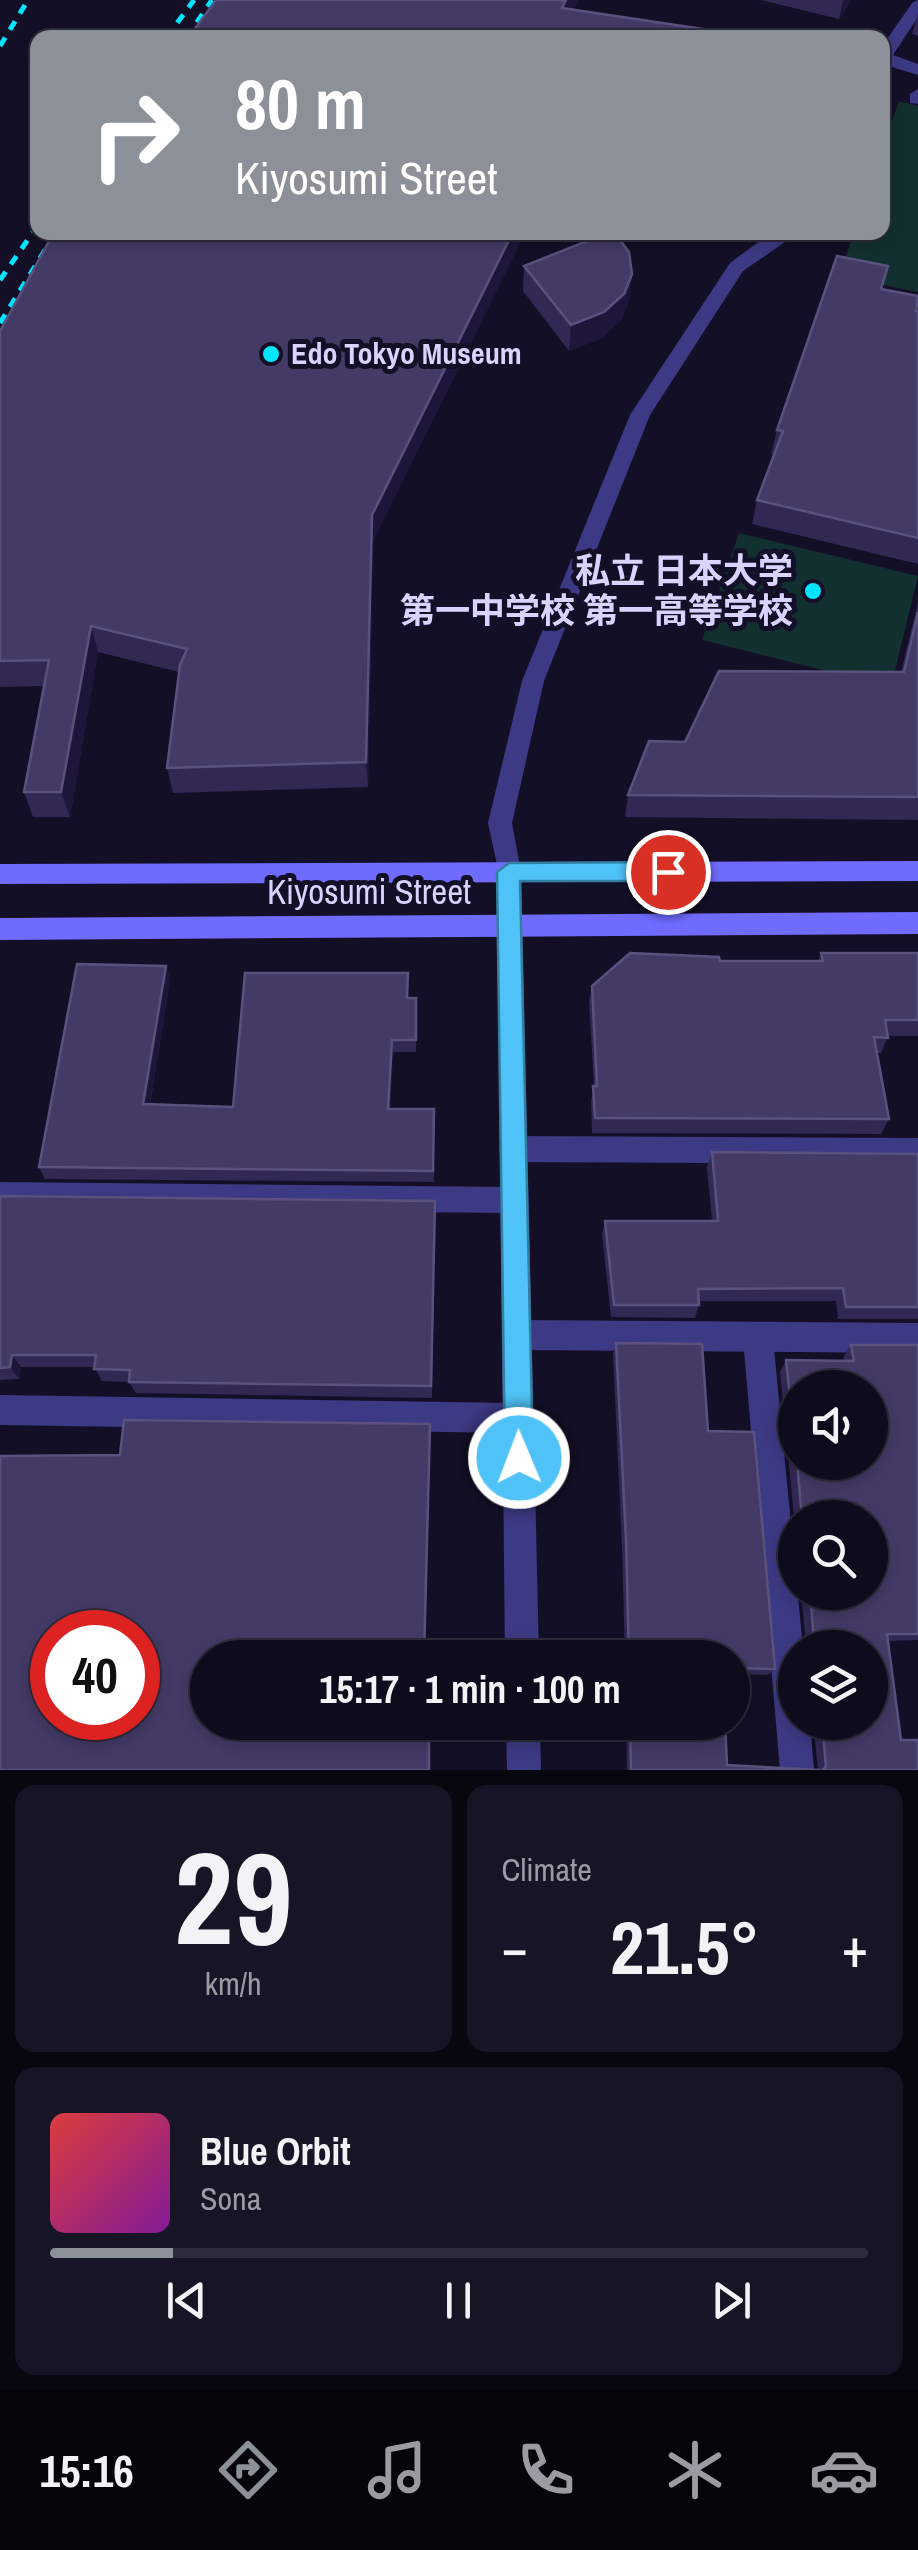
<!DOCTYPE html>
<meta charset="utf-8">
<style>
body{margin:0;font-family:"Archivo Narrow","Noto Sans JP",sans-serif;background:#171425;color:#f1f3f6;height:100vh;display:flex;flex-direction:column;font-size:38px;white-space:nowrap}
*{box-sizing:border-box;margin:0}
p{font-size:32px;color:#9b9ba3}
.icon{flex:none;width:55px;height:55px;fill:none;stroke:currentColor;stroke-width:2;stroke-linecap:round;stroke-linejoin:round}
.map{position:relative;height:1770px;overflow:hidden}
.details{display:flex;flex-direction:column;gap:15px;padding:15px;background:#08060f;flex:1}
.details>*{flex:none}
.top-card{position:absolute;left:30px;top:30px;width:860px;height:210px;border-radius:20px;box-shadow:0 5px 15px #0003,0 0 0 2px #2e2b3b;background:#8c9099;color:#fff;overflow:hidden}
.fabs{position:absolute;left:778px;top:1370px;display:grid;gap:20px}
.fabs a{display:grid;place-items:center;width:110px;height:110px;border-radius:50%;background:#0e0b1c;box-shadow:0 5px 15px #0003,0 0 0 2px #2e2b3b;font-size:50px}
.speed{position:absolute;left:30px;top:1610px;display:flex;gap:20px;font-size:50px;font-weight:700;text-align:center}
.speed>*{display:grid;place-content:center;width:130px;height:130px;border-radius:50%;background:#0e0b1c;box-shadow:0 5px 15px #0003,0 0 0 2px #2e2b3b;line-height:1}
.speed .limit{border:15px solid #d22;background:#fff;color:#111}
.pin{position:absolute;display:grid;place-items:center;width:85px;height:85px;color:#fff;margin:-42px;border:5px solid #fff;border-radius:50%;box-shadow:0 2px 10px #0007}
.me{position:absolute;width:110px;margin:-55px;rotate:359deg;stroke-linejoin:round;filter:drop-shadow(0 0 8px #0008)}
.turn{display:flex;align-items:center;gap:35px;height:210px;padding:0 40px;font-size:45px}
.turn .icon{width:130px;height:130px;stroke-width:2.5}
.turn b{display:block;font-size:70px;line-height:85px}
.big{font-size:75px;font-weight:800;line-height:1.1}
.details .card{flex:1;display:flex;flex-direction:column;justify-content:center;gap:15px;min-width:0;padding:0 35px;border-radius:20px;background:#171425}
.details .dial{align-items:center;gap:0}
.dial b{font-size:130px;line-height:1}
.song{display:flex;align-items:center;gap:30px}
.cover{width:120px;height:120px;border-radius:15px;background:linear-gradient(135deg,hsl(0 70% 55%),hsl(290 70% 35%))}
.played{height:10px;border-radius:5px;background:linear-gradient(90deg,#8c9099 15%,#2e2b3b 15%)}
.keys{display:flex;justify-content:space-around;direction:ltr}
.heat{display:flex;justify-content:space-between;align-items:center;font-size:55px;direction:ltr}
.details .tiles{flex:1;display:grid;gap:15px;grid-template-columns:1fr 1fr}
.card:last-child{grid-column:span 2}
.trip{position:absolute;left:190px;top:1640px;width:560px;height:100px;border-radius:50px;background:#0e0b1c;box-shadow:0 5px 15px #0003,0 0 0 2px #2e2b3b;font-weight:800;line-height:100px;text-align:center}
.tabs{display:flex;height:160px;justify-content:space-around;align-items:center;background:#06040b;color:#9b9ba3}
.tabs .icon{width:70px;height:70px}
.tabs .on{color:#8c9099}
.tabs b{font-size:45px;color:#f1f3f6}
.map>svg:first-child{display:block}
.green{fill:#12302f}
.lines{fill:none;stroke-linecap:round;stroke-linejoin:round}
.service{fill:#3d3a85;fill-rule:evenodd}
.minor{fill:#3d3a85;fill-rule:evenodd}
.tertiary{fill:#3d3a85;fill-rule:evenodd}
.secondary{fill:#6f6bff;fill-rule:evenodd}
.rail{stroke:#00e5ff;stroke-width:5;stroke-dasharray:10 9;stroke-linecap:butt}
.wall{fill:#312854;fill-rule:evenodd}
.shaded-wall{fill:#1d163a}
.building{fill:#433a66;stroke:#5a527e;stroke-width:2.5;fill-rule:evenodd}
.route{fill:#4fc3f7;stroke:#337fa1;stroke-width:2.5}
.poi-dot{fill:#00e5ff;stroke:#130f26;stroke-width:4}
.labels{text-anchor:middle;stroke-width:10;stroke-linejoin:round;paint-order:stroke}
.far-poi-label{font-size:30px;font-weight:bold;fill:#d9d4ff;stroke:#130f26;text-anchor:start}
.poi-label{font-size:35px;font-weight:bold;fill:#d9d4ff;stroke:#130f26;text-anchor:end}
.street-label{font-size:35px;fill:#d9d4ff;stroke:#130f26}
</style>
<div class="map">
<svg width="918" height="1770" viewBox="0 0 918 1770">
<rect width="100%" height="100%" fill="#130f26"/>
<g class="green">
<polygon points="899,101 918,106 918,292 839,276 854,233 882,232 883,148"/>
<polygon points="739,533 918,576 891,687 702,640"/>
</g>
<g class="lines">
<g class="service">
<polygon points="918,0 918,17 893,55 918,64 918,75 882,64 882,46 913,2"/>
<polygon points="918,89 918,104 910,103 910,94"/>
<polygon points="772,232 790,232 785,242 743,271 650,415 544,681 512,823 521,872 518,879 509,882 500,879 488,823 522,681 630,415 730,263"/>
<polygon points="513,1136 918,1138 918,1164 513,1162 503,1158 499,1149 503,1140"/>
<polygon points="0,1182 514,1187 524,1191 528,1200 524,1209 514,1213 0,1208"/>
<polygon points="758,1323 769,1327 773,1338 803,1648 795,1648 795,1722 810,1722 814,1770 780,1770 743,1338 747,1327"/>
</g>
<g class="minor">
<polygon points="517,1320 918,1323 918,1353 517,1350 506,1345 502,1335 506,1325"/>
<polygon points="0,1395 518,1403 529,1407 533,1418 529,1429 518,1433 0,1425"/>
</g>
<g class="tertiary">
<polygon points="509,862 518,865 521,872 539,1658 505,1658 497,872 500,865"/>
<polygon points="506,1722 540,1722 541,1770 507,1770"/>
</g>
<g class="secondary">
<polygon points="918,861 918,881 0,884 0,864"/>
<polygon points="918,912 918,934 0,940 0,918"/>
</g>
<g class="rail">
<polyline points="166,38 194,0"/>
<polyline points="186,38 212,0"/>
<polyline points="0,46 28,0"/>
<polyline points="0,280 38,225"/>
<polyline points="0,323 56,232"/>
</g>
</g>
<g class="wall">
<polygon points="761,0 851,0 839,19"/>
<polygon points="918,13 918,36 912,34"/>
<polygon points="524,266 632,274 629,300 621,320 602,338 569,351 523,291"/>
<polygon points="882,289 918,311 918,564 752,524 757,500 774,455 771,454 777,430"/>
<polygon points="0,331 373,542 368,787 173,793 167,768 179,672 98,652 70,817 33,817 24,792 44,686 0,687"/>
<polygon points="918,602 918,820 625,817 628,795 685,742 901,672"/>
<polygon points="821,953 918,953 918,1036 888,1036 881,1053 877,1053 889,1119 881,1134 592,1133 591,1101 594,1086 589,1002 592,986 720,961 818,961"/>
<polygon points="166,966 170,979 150,1105 233,1107 408,973 408,998 416,998 416,1052 393,1052 390,1109 434,1109 434,1182 45,1179 39,1167"/>
<polygon points="712,1152 918,1154 918,1319 838,1319 836,1301 699,1301 699,1305 695,1318 611,1317 602,1234 605,1221 712,1221 707,1167"/>
<polygon points="0,1196 435,1216 432,1398 136,1393 129,1382 102,1381 94,1367 21,1367 19,1379 0,1380"/>
<polygon points="616,1343 708,1431 775,1669 768,1675 732,1674 732,1658 625,1658 622,1547 613,1354"/>
<path d="M851,1345H918V1640L888,1641L901,1740L918,1770H627L626,1722H725L727,1765L818,1770L813,1722H870V1648H804L806,1645L801,1592H870V1518H795V1527L780,1372L786,1360L844,1361V1356ZM795,1388L870,1462H795Z"/>
</g>
<g class="shaded-wall">
<polygon points="566,0 579,0 561,35 562,8"/>
<polygon points="843,0 851,0 839,19"/>
<polygon points="513,232 526,232 373,542 368,787 366,762 372,515"/>
<polygon points="632,274 629,300 621,320 602,338 569,351 571,325"/>
<polygon points="91,626 98,652 70,817 61,792"/>
<polygon points="166,966 170,979 148,1116 143,1104"/>
<polygon points="392,1040 393,1052 389,1121 388,1109"/>
<polygon points="12,1355 21,1367 19,1379 10,1367"/>
<polygon points="430,1424 425,1658 424,1658"/>
</g>
<g class="building">
<polygon points="216,0 566,0 562,8 763,38 188,38"/>
<polygon points="54,232 513,232 372,515 366,762 167,768 180,665 187,649 91,626 61,792 24,792 49,660 0,661 0,331"/>
<polygon points="610,232 614,232 629,252 632,274 624,294 604,312 571,325 524,266"/>
<polygon points="837,256 888,266 881,289 918,296 916,311 918,311 918,538 757,500 783,431 777,430"/>
<polygon points="918,612 918,797 628,795 649,741 685,742 719,671 904,672"/>
<polygon points="630,953 719,957 720,961 823,961 821,953 918,953 918,1020 885,1020 888,1038 874,1037 889,1119 595,1118 593,1086 597,1086 592,986"/>
<polygon points="77,964 166,966 143,1104 233,1107 245,973 408,973 407,998 416,998 416,1040 392,1040 388,1109 434,1109 433,1171 39,1167"/>
<polygon points="712,1152 918,1154 918,1307 846,1307 843,1288 698,1289 699,1305 614,1305 605,1221 718,1221"/>
<polygon points="0,1196 435,1201 431,1386 129,1382 130,1370 94,1369 96,1355 12,1355 10,1367 0,1368"/>
<polygon points="616,1343 702,1344 708,1431 754,1432 775,1669 732,1668 732,1658 629,1658 626,1539"/>
<polygon points="851,1345 918,1345 918,1634 887,1634 901,1740 918,1740 918,1770 822,1770 826,1767 822,1722 870,1722 870,1648 806,1648 806,1646 814,1641 810,1592 870,1592 870,1518 802,1518 797,1462 870,1462 870,1388 795,1388 795,1446 786,1360 854,1361"/>
<path d="M124,1420L430,1424L424,1658H208V1722H429V1770H0V1456L120,1455ZM52,1632H138V1718H52Z"/>
<polygon points="630,1722 725,1722 727,1765 820,1770 631,1770"/>
</g>
<polygon class="route" points="668,862 679,872 668,881 520,881 533,1458 529,1468 519,1472 509,1468 505,1458 497,872 509,863"/>
<g class="poi-dot">
<circle cx="271" cy="354" r="10"/>
<circle cx="813" cy="591" r="10"/>
</g>
<g class="labels">
<g class="far-poi-label">
<text x="291" y="364">Edo Tokyo Museum</text>
</g>
<g class="poi-label">
<text x="793" y="583">私立 日本大学<tspan x="793" dy="40">第一中学校 第一高等学校</tspan></text>
</g>
<g class="street-label">
<text x="369" y="904">Kiyosumi Street</text>
</g>
</g>
</svg>
<div class="fabs">
<a><svg class="icon" aria-label="sound" viewBox="0 0 24 24"><path d="M4 9h4l5-4v14l-5-4H4zM17 9q2 3 0 6"/></svg></a>
<a><svg class="icon" aria-label="search" viewBox="0 0 24 24"><circle cx="10" cy="10" r="6"/><path d="M15 15l6 6"/></svg></a>
<a><svg class="icon" aria-label="layers" viewBox="0 0 24 24"><path d="M12 4l9 5-9 5-9-5zM3 14l9 5 9-5"/></svg></a>
</div>
<div class="speed"><div class="limit">40</div></div>
<div class="pin" style="left:668px;top:872px;background:#d93025"><svg class="icon" aria-label="arrive" viewBox="0 0 24 24"><path d="M6 21V4h12l-3 4 3 4H6"/></svg></div>
<svg class="me" style="left:519px;top:1458px" viewBox="-20 -20 40 40"><circle r="17" fill="#4fc3f7" stroke="#fff" stroke-width="3"/><path d="M0-11L8 9 0 5-8 9z" fill="#fff"/></svg>
<div class="trip">15:17 · 1 min · 100 m</div>
<div class="top-card">
<div class="turn"><svg class="icon" aria-label="right" viewBox="0 0 24 24"><path d="M7 20v-9h11M14 6l5 5-5 5"/></svg><div><b>80 m</b>Kiyosumi Street</div></div>
</div>
</div>
<section class="details">
<div class="tiles">
<div class="card dial"><b>29</b><p>km/h</p></div>
<div class="card"><p>Climate</p>
<div class="heat"><a>−</a><b class="big">21.5°</b><a>+</a></div>
</div>
<div class="card">
<div class="song"><i class="cover"></i><div><b>Blue Orbit</b><p>Sona</p></div></div>
<div class="played"></div>
<div class="keys"><svg class="icon" aria-label="previous" viewBox="0 0 24 24"><path d="M18 5L8 12l10 7zM5 5v14"/></svg><svg class="icon" aria-label="pause" viewBox="0 0 24 24"><path d="M8 5v14M16 5v14"/></svg><svg class="icon" aria-label="next" viewBox="0 0 24 24"><path d="M6 5l10 7-10 7zM19 5v14"/></svg></div>
</div>
</div>
</section>
<nav class="tabs">
<b>15:16</b>
<svg class="icon on" aria-label="directions" viewBox="0 0 24 24"><path d="M12 3l9 9-9 9-9-9zM9 14v-3h6M13 9l2 2-2 2"/></svg>
<svg class="icon" aria-label="music" viewBox="0 0 24 24"><path d="M9 18V5l10-2v13"/><circle cx="6" cy="18" r="3"/><circle cx="16" cy="16" r="3"/></svg>
<svg class="icon" aria-label="phone" viewBox="0 0 24 24"><path d="M5 4h4l2 5-3 2q2 4 5 5l2-3 5 2v4C11 20 4 13 5 4z"/></svg>
<svg class="icon" aria-label="climate" viewBox="0 0 24 24"><path d="M12 3v18M4 7l16 10M4 17L20 7"/></svg>
<svg class="icon" aria-label="car" viewBox="0 0 24 24"><path d="M5 17H2v-5l4-1 3-4h7l3 4 3 1v5h-3M9 17h6M6 11h13"/><circle cx="7" cy="17" r="2"/><circle cx="17" cy="17" r="2"/></svg>
</nav>
